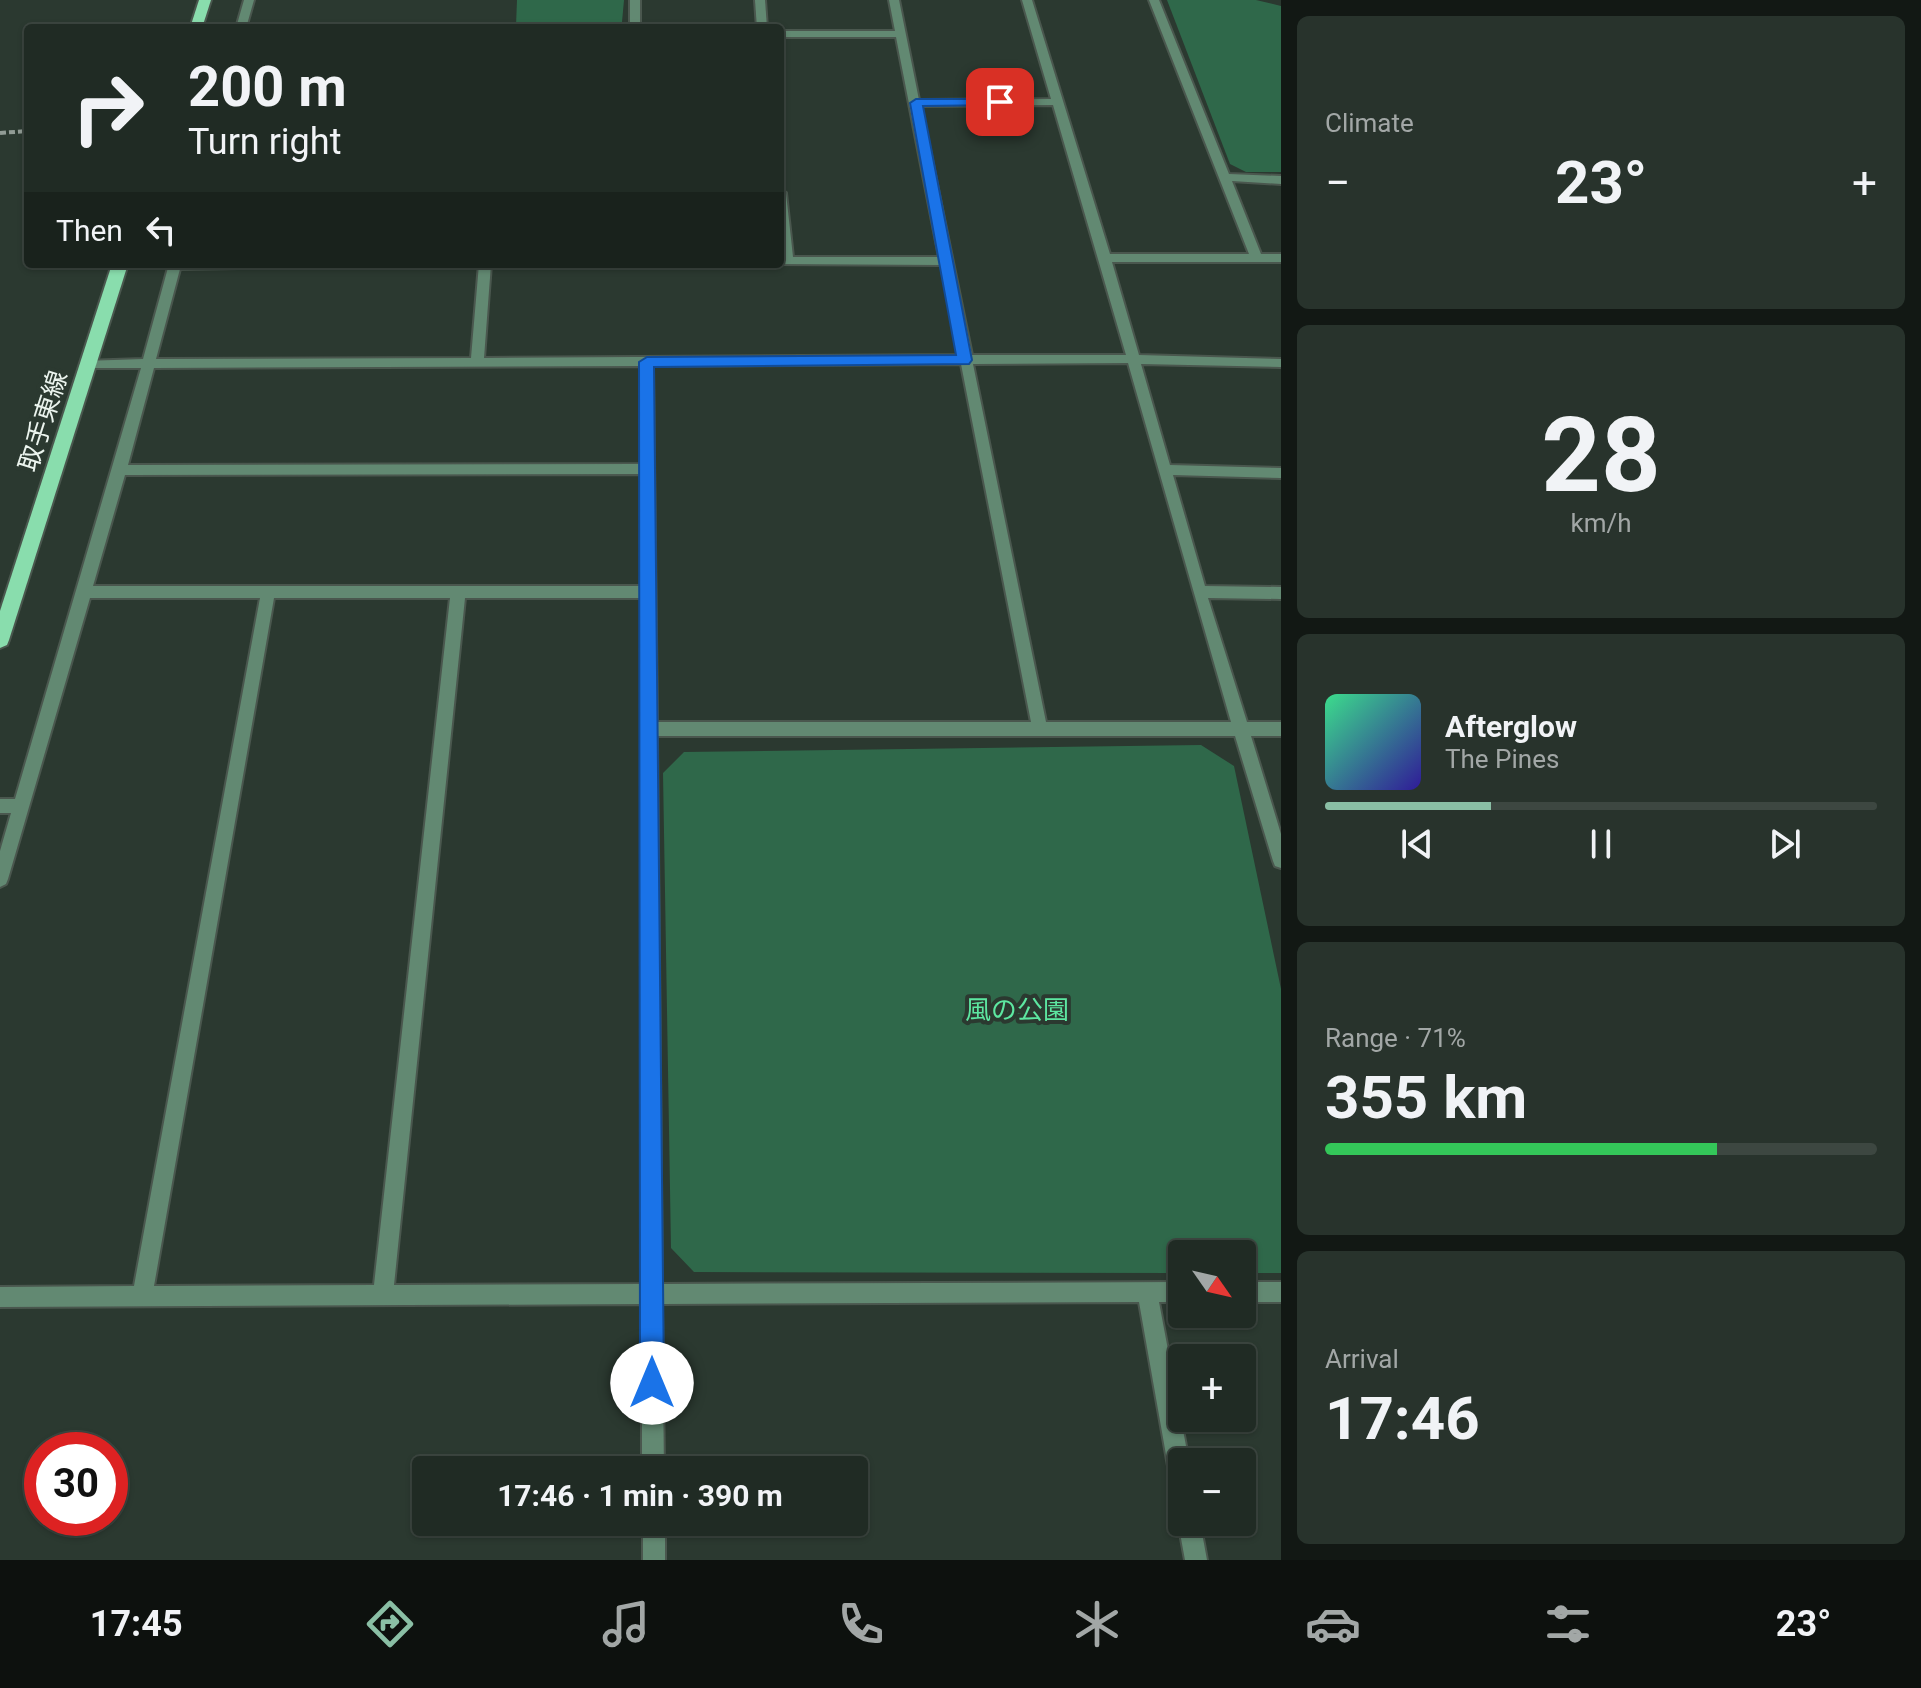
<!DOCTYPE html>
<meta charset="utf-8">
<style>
body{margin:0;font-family:Roboto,"Noto Sans JP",sans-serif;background:#28332c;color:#f1f3f6;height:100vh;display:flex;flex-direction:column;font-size:30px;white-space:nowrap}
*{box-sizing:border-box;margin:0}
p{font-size:26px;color:#a2a7a6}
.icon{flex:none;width:44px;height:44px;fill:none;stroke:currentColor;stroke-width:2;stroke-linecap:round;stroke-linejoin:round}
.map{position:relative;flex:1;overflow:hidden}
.panel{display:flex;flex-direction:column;gap:16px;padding:16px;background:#121814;width:640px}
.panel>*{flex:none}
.guide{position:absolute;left:24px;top:24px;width:760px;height:244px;border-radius:8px;box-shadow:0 2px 6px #0004,0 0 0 2px #3d4741;background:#202b24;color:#f1f3f6;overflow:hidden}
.needle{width:52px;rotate:124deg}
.tools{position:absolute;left:1168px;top:1240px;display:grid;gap:16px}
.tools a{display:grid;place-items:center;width:88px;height:88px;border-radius:8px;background:#202b24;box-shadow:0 2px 6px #0004,0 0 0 2px #3d4741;font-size:40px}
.speed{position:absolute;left:24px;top:1432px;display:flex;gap:16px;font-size:40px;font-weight:700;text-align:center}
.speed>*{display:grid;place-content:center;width:104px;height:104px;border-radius:50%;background:#202b24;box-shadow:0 2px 6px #0004,0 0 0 2px #3d4741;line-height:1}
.speed .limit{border:12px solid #d22;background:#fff;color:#111}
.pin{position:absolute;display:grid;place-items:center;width:68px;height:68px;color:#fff;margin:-34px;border-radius:16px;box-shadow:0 4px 12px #0006}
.me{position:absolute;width:88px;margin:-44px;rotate:0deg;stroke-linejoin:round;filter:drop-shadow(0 0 6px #0008)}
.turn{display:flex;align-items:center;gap:28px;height:168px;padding:0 32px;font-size:36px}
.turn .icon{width:104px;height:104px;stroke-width:2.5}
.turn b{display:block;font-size:56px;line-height:68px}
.then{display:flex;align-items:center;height:76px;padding:0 32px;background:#0003;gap:16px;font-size:30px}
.big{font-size:60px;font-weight:700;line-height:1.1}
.panel .tile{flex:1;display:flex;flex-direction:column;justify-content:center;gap:12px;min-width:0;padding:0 28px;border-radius:12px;background:#28332c}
.panel .dial{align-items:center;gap:0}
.dial b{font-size:104px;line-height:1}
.song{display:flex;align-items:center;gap:24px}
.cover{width:96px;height:96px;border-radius:12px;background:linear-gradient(135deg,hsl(150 70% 55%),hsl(250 70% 35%))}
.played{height:8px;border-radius:4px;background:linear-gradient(90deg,#8abfa5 30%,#3d4741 30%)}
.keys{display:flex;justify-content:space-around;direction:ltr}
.heat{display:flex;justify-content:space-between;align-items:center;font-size:44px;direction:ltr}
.charge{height:12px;border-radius:6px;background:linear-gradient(90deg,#34c759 71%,#3d4741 0)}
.trip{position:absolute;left:412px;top:1456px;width:456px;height:80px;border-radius:8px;background:#202b24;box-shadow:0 2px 6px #0004,0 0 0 2px #3d4741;font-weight:700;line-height:80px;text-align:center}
.tab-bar{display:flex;height:128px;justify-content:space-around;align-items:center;background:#0d110e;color:#a2a7a6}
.tab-bar .icon{width:56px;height:56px}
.tab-bar .active{color:#8abfa5}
.tab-bar b{font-size:36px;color:#f1f3f6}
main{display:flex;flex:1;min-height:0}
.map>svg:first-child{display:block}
.green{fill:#2f684a}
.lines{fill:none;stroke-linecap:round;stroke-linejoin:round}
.minor-casing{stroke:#4a574e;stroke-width:4}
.primary-casing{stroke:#4a574e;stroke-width:4}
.path{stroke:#919c95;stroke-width:4;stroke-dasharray:6 3;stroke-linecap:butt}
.minor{fill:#628972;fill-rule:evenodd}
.primary{fill:#89ddad;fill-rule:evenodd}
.route{fill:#1a73e8;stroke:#114b97;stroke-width:2}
.labels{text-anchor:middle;stroke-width:8;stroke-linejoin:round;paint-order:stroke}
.street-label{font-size:26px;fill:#ebf4ee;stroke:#2b3930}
.park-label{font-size:26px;fill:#5de7a1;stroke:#2b3930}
</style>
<main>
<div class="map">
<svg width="1281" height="1560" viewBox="0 0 1281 1560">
<rect width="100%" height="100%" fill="#2b3930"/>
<g class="green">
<polygon points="517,0 624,0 622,22 615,26 516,26"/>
<polygon points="1167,0 1256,0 1281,6 1281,172 1246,172 1230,164"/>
<polygon points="1201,745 1234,766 1281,989 1281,1273 1242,1273 1242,1254 1182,1254 1182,1273 694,1272 671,1248 663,773 684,752"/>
</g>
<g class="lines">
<defs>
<g id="minor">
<polygon points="244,0 254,0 246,28 236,28"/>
<rect x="630" y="0" width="10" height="28"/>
<polygon points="755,0 765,0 767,28 757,28"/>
<path d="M889,0H899L919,100L1051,99L1022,0H1032L1110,254H1249L1149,0H1159L1229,174L1281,176V184L1232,181L1261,254H1281V262H1112L1139,355L1281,359V367L1141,364L1170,465L1281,468V478L1173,475L1205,586L1281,587V599L1208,598L1247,722H1281V736H1251L1281,834V868L1275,866L1273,861L1235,736H657L662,1284L1182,1282V1302H1159L1189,1462H1182V1494L1174,1491L1171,1483L1139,1302L662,1304L664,1470H642V1304L0,1307V1287L134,1286L260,598H90L8,879L6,884L0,887V851L11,813H0V799H15L141,368H89L84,367V361L143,359L169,264H245L239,268L180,269L156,359L471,358L479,264H491L484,358L959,355L941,265L776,264H780L781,257L780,189L786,193L793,257H939L896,37H780V31H895ZM1053,105L1126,355H972L921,106ZM1128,363L1231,722H1046L973,364ZM961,364L1031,722H657L653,366ZM641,366V464L128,465L154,368ZM641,474V586H93L125,475ZM274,598H450L374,1285L154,1286ZM465,598H641L642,1284L394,1285Z"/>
<rect x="1242" y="1282" width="39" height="20"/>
<polygon points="1182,1514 1182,1522 1200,1522 1207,1560 1185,1560 1178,1522"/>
<rect x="643" y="1522" width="22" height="38"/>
</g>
<g id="primary">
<polygon points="199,0 211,0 202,28 190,28"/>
<polygon points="112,264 128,264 9,640 7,645 0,648 0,611"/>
</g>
</defs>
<use href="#minor" class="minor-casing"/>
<use href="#primary" class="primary-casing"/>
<polyline class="path" points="0,133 28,131"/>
<use href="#minor" class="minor"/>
<use href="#primary" class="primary"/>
</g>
<polygon class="route" points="1000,99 1005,100 1005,105 923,106 972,360 969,364 654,367 664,1383 660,1391 652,1394 644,1391 640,1383 639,362 647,357 956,355 910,103 916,99"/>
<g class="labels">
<g class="street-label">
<text transform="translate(43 421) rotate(-72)" y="9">取手東線</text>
</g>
<g class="park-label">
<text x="1017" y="1019">風の公園</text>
</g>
</g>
</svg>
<div class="tools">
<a><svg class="needle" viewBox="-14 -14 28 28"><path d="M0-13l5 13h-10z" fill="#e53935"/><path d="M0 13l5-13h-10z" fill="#a2a7a6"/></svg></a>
<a>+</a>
<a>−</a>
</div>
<div class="speed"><div class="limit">30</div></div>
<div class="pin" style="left:1000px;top:102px;background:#d93025"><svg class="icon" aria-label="arrive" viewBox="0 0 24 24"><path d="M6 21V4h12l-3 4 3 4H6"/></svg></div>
<svg class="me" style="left:652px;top:1383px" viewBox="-20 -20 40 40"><circle r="19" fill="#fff"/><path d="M0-13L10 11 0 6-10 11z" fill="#1a73e8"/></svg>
<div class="trip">17:46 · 1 min · 390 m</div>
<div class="guide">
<div class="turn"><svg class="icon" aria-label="right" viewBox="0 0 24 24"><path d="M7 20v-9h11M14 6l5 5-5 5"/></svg><div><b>200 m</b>Turn right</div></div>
<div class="then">Then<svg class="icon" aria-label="left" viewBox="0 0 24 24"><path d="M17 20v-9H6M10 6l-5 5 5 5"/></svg></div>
</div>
</div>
<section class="panel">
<div class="tile"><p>Climate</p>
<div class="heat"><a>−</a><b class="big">23°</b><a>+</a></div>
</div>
<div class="tile dial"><b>28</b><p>km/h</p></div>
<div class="tile">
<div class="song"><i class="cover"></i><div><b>Afterglow</b><p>The Pines</p></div></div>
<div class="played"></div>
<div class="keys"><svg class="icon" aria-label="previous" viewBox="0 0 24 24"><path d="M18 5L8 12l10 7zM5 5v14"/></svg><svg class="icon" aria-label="pause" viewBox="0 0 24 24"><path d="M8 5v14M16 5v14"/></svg><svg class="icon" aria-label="next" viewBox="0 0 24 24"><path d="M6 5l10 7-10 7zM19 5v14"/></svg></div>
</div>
<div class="tile"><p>Range · 71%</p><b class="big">355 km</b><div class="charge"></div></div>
<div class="tile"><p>Arrival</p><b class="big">17:46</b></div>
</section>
</main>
<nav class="tab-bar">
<b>17:45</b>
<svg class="icon active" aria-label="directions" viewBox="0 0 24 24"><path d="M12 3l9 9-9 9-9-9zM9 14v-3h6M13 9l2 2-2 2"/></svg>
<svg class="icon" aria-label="music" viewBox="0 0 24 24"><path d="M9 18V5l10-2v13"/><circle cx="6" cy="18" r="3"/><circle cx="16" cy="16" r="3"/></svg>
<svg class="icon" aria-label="phone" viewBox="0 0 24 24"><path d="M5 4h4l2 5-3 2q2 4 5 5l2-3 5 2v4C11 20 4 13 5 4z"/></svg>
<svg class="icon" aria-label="climate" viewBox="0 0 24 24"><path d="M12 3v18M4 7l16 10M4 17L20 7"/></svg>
<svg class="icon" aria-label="car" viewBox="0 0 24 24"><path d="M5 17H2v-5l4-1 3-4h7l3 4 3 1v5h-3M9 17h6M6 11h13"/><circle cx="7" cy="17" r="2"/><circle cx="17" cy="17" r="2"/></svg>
<svg class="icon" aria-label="filters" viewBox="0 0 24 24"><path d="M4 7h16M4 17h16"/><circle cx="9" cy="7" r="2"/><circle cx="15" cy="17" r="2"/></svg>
<b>23°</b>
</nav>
